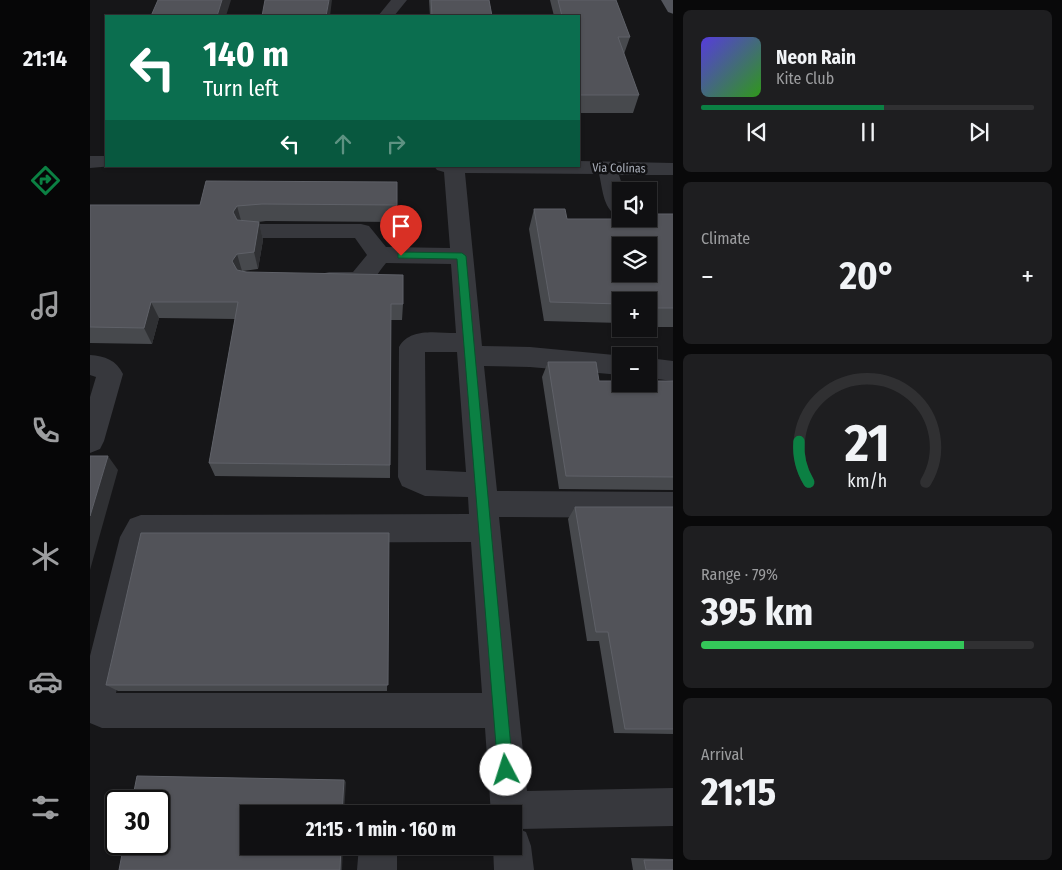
<!DOCTYPE html>
<meta charset="utf-8">
<style>
body{margin:0;font-family:"Fira Sans Condensed",sans-serif;background:#1e1e20;color:#f1f3f6;height:100vh;display:flex;flex-direction:column;font-size:19px;white-space:nowrap}
*{box-sizing:border-box;margin:0}
p{font-size:16px;color:#9c9d9f}
.icon{flex:none;width:28px;height:28px;fill:none;stroke:currentColor;stroke-width:2;stroke-linecap:round;stroke-linejoin:round}
.map{position:relative;flex:1;overflow:hidden}
.sheet{display:flex;flex-direction:column;gap:10px;padding:10px;background:#09090a;width:389px}
.sheet>*{flex:none}
.guide{position:absolute;left:15px;top:15px;width:475px;height:152px;border-radius:0px;box-shadow:0 1px 4px #0004,0 0 0 1px #303032;background:#0b6e4f;color:#fff;overflow:hidden}
.tools{position:absolute;left:522px;top:182px;display:grid;gap:10px}
.tools a{display:grid;place-items:center;width:45px;height:45px;border-radius:0px;background:#101012;box-shadow:0 1px 4px #0004,0 0 0 1px #303032;font-size:25px}
.speed{position:absolute;left:15px;top:790px;display:flex;gap:10px;font-size:25px;font-weight:700;text-align:center}
.speed>*{display:grid;place-content:center;width:65px;height:65px;border-radius:50%;background:#101012;box-shadow:0 1px 4px #0004,0 0 0 1px #303032;line-height:1}
.speed .limit{border:2px solid #111;border-radius:8px;background:#fff;color:#111}
.pin{position:absolute;display:grid;place-items:center;width:42px;height:42px;color:#fff;margin:-51px -21px;border-radius:50% 50% 50% 0;rotate:-45deg;box-shadow:0 0 5px #0007}
.pin .icon{rotate:45deg}
.me{position:absolute;width:55px;margin:-28px;rotate:355deg;stroke-linejoin:round;filter:drop-shadow(0 0 4px #0008)}
.turn{display:flex;align-items:center;gap:18px;height:105px;padding:0 15px;font-size:22px}
.turn .icon{width:65px;height:65px;stroke-width:2.5}
.turn b{display:block;font-size:35px;line-height:42px}
.lanes{display:flex;align-items:center;height:48px;padding:0 15px;background:#0003;justify-content:center;gap:25px;direction:ltr}
.lanes .off{opacity:.35}
.big{font-size:38px;font-weight:700;line-height:1.1}
.sheet .tile{flex:1;display:flex;flex-direction:column;justify-content:center;gap:8px;min-width:0;padding:0 18px;border-radius:8px;background:#1e1e20}
.sheet .dial{align-items:center;gap:0}
.dial svg{height:130px;overflow:visible;fill:none;stroke:#303032;stroke-width:7;stroke-linecap:round;text-anchor:middle}
.dial text{fill:#f1f3f6;stroke:none}
.song{display:flex;align-items:center;gap:15px}
.cover{width:60px;height:60px;border-radius:8px;background:linear-gradient(135deg,hsl(250 70% 55%),hsl(110 70% 35%))}
.played{height:5px;border-radius:2px;background:linear-gradient(90deg,#0b8043 55%,#303032 55%)}
.keys{display:flex;justify-content:space-around;direction:ltr}
.heat{display:flex;justify-content:space-between;align-items:center;font-size:28px;direction:ltr}
.charge{height:8px;border-radius:4px;background:linear-gradient(90deg,#34c759 79%,#303032 0)}
.trip{position:absolute;left:150px;top:805px;width:282px;height:50px;border-radius:0px;background:#101012;box-shadow:0 1px 4px #0004,0 0 0 1px #303032;font-weight:700;line-height:50px;text-align:center}
main{display:flex;flex:1;min-height:0}
.tab-bar{display:flex;flex-direction:column;width:90px;justify-content:space-around;align-items:center;background:#060607;color:#9c9d9f}
.tab-bar .icon{width:35px;height:35px}
.tab-bar .active{color:#0b8043}
.tab-bar b{font-size:22px;color:#f1f3f6}
.map>svg:first-child{display:block}
.lines{fill:none;stroke-linecap:round;stroke-linejoin:round}
.minor{fill:#37383d;fill-rule:evenodd}
.major{fill:#53555c;fill-rule:evenodd}
.wall{fill:#47494d}
.shaded-wall{fill:#2f3033}
.building{fill:#525359;stroke:#5f6168;fill-rule:evenodd}
.route{fill:#0b8043;stroke:#07532c}
.labels{text-anchor:middle;stroke-width:5;stroke-linejoin:round;paint-order:stroke}
.far-street-label{font-size:12px;fill:#a8adb8;stroke:#111113}
</style>
<main>
<nav class="tab-bar">
<b>21:14</b>
<svg class="icon active" aria-label="directions" viewBox="0 0 24 24"><path d="M12 3l9 9-9 9-9-9zM9 14v-3h6M13 9l2 2-2 2"/></svg>
<svg class="icon" aria-label="music" viewBox="0 0 24 24"><path d="M9 18V5l10-2v13"/><circle cx="6" cy="18" r="3"/><circle cx="16" cy="16" r="3"/></svg>
<svg class="icon" aria-label="phone" viewBox="0 0 24 24"><path d="M5 4h4l2 5-3 2q2 4 5 5l2-3 5 2v4C11 20 4 13 5 4z"/></svg>
<svg class="icon" aria-label="climate" viewBox="0 0 24 24"><path d="M12 3v18M4 7l16 10M4 17L20 7"/></svg>
<svg class="icon" aria-label="car" viewBox="0 0 24 24"><path d="M5 17H2v-5l4-1 3-4h7l3 4 3 1v5h-3M9 17h6M6 11h13"/><circle cx="7" cy="17" r="2"/><circle cx="17" cy="17" r="2"/></svg>
<svg class="icon" aria-label="filters" viewBox="0 0 24 24"><path d="M4 7h16M4 17h16"/><circle cx="9" cy="7" r="2"/><circle cx="15" cy="17" r="2"/></svg>
</nav>
<div class="map">
<svg width="584" height="870" viewBox="0 0 584 870">
<rect width="100%" height="100%" fill="#161618"/>
<g class="lines">
<g class="minor">
<polygon points="301,0 317,0 304,16 288,16"/>
<polygon points="0,156 16,156 16,166 23,166 0,168"/>
<path d="M489,161L584,163V175H529L534,191H531V217C513,212 513,190 509,174L375,173L392,346L440,347L535,356H531V375L440,367L394,366L407,491L584,492V518L409,517L437,791L584,788V826L430,829H429L436,832L441,846L444,870H404L403,846H424V814H401L395,728H12L0,723V656L30,537L40,519L51,515L379,514L378,497L335,496L312,486L308,477L309,347C320,327 347,333 366,333L361,264L296,263C290,270 285,279 278,285C268,293 242,289 231,286L227,280L231,274L239,272H263L277,255L265,238H160L152,236L149,231L152,226L160,224H271L279,226L296,247L360,248L354,172L347,170L344,166H489ZM335,352H367L376,472L336,470ZM381,542L392,693H26L59,543Z"/>
<path d="M0,355C15,356 26,360 33,374L14,441L10,449L0,453V397L6,377L0,375Z"/>
<polygon points="559,358 584,361 584,381 559,378"/>
<polygon points="269,846 307,846 307,870 267,870"/>
</g>
<polygon class="major" points="571,0 584,0 584,14 578,12"/>
</g>
<g class="wall">
<polygon points="339,0 399,0 402,16 340,16"/>
<polygon points="460,0 526,0 540,37 534,54 549,95 543,113 489,113 489,16 464,16"/>
<polygon points="307,182 307,222 176,221 168,222 169,222 173,240 168,269 153,271 313,304 312,320 301,320 300,478 125,476 119,463 145,319 69,318 62,344 0,343 0,205 110,205"/>
<polygon points="444,209 477,219 559,219 584,214 584,327 559,327 559,301 531,301 531,323 454,321 439,229"/>
<polygon points="458,362 509,381 584,381 584,490 469,489 452,377"/>
<polygon points="485,507 584,507 584,734 524,733 509,641 497,641 478,519"/>
<polygon points="299,533 297,691 28,691 16,685"/>
<polygon points="541,858 584,859 584,870 543,870"/>
</g>
<g class="shaded-wall">
<polygon points="132,0 141,0 136,16 127,16"/>
<polygon points="239,0 242,0 240,16 236,16"/>
<polygon points="147,206 152,224 147,230 143,212"/>
<polygon points="169,222 173,240 168,269 164,252"/>
<polygon points="147,254 152,271 146,278 142,261"/>
<polygon points="61,302 69,318 62,344 54,328"/>
<polygon points="18,456 28,470 0,570 0,516"/>
<polygon points="254,780 256,782 254,814 252,814"/>
<polygon points="251,846 253,846 252,870 250,870"/>
</g>
<g class="building">
<polygon points="68,0 132,0 127,16 61,16"/>
<polygon points="175,0 239,0 236,16 172,16"/>
<polygon points="341,0 399,0 402,16 342,16"/>
<polygon points="468,0 526,0 540,37 528,37 549,95 489,95 489,16 472,16"/>
<polygon points="116,181 307,182 307,205 172,204 147,206 143,212 147,220 169,222 164,252 147,254 142,261 147,270 156,272 313,275 313,304 301,304 300,465 119,463 148,302 61,302 54,328 0,327 0,205 110,205"/>
<path d="M444,209H475L477,219H559V214H584V308H564L563,304H559V301H531V304L460,302ZM531,246H559V274H531Z"/>
<polygon points="458,362 506,362 509,381 531,381 531,384 559,384 559,381 584,381 584,477 476,476"/>
<polygon points="0,456 18,456 0,516"/>
<polygon points="485,507 584,507 584,729 535,729 518,632 506,632"/>
<polygon points="51,533 299,533 298,685 16,685"/>
<polygon points="47,776 254,780 252,814 159,814 159,846 251,846 250,870 29,870 34,844 69,844 69,801 42,801"/>
<polygon points="554,860 584,860 584,870 556,870"/>
</g>
<polygon class="route" points="311,252 372,253 376,256 423,770 421,776 416,778 411,776 408,770 367,259 308,258 308,253"/>
<g class="labels">
<g class="far-street-label">
<text transform="translate(529 168) rotate(1)" y="4">Via Colinas</text>
</g>
</g>
</svg>
<div class="tools">
<a><svg class="icon" aria-label="sound" viewBox="0 0 24 24"><path d="M4 9h4l5-4v14l-5-4H4zM17 9q2 3 0 6"/></svg></a>
<a><svg class="icon" aria-label="layers" viewBox="0 0 24 24"><path d="M12 4l9 5-9 5-9-5zM3 14l9 5 9-5"/></svg></a>
<a>+</a>
<a>−</a>
</div>
<div class="speed"><div class="limit">30</div></div>
<div class="pin" style="left:311px;top:256px;background:#d93025"><svg class="icon" aria-label="arrive" viewBox="0 0 24 24"><path d="M6 21V4h12l-3 4 3 4H6"/></svg></div>
<svg class="me" style="left:416px;top:770px" viewBox="-20 -20 40 40"><circle r="19" fill="#fff"/><path d="M0-13L10 11 0 6-10 11z" fill="#0b8043"/></svg>
<div class="trip">21:15 · 1 min · 160 m</div>
<div class="guide">
<div class="turn"><svg class="icon" aria-label="left" viewBox="0 0 24 24"><path d="M17 20v-9H6M10 6l-5 5 5 5"/></svg><div><b>140 m</b>Turn left</div></div>
<div class="lanes"><svg class="icon" aria-label="left" viewBox="0 0 24 24"><path d="M17 20v-9H6M10 6l-5 5 5 5"/></svg><svg class="icon off" aria-label="ahead" viewBox="0 0 24 24"><path d="M12 20V5M6 11l6-6 6 6"/></svg><svg class="icon off" aria-label="right" viewBox="0 0 24 24"><path d="M7 20v-9h11M14 6l5 5-5 5"/></svg></div>
</div>
</div>
<section class="sheet">
<div class="tile">
<div class="song"><i class="cover"></i><div><b>Neon Rain</b><p>Kite Club</p></div></div>
<div class="played"></div>
<div class="keys"><svg class="icon" aria-label="previous" viewBox="0 0 24 24"><path d="M18 5L8 12l10 7zM5 5v14"/></svg><svg class="icon" aria-label="pause" viewBox="0 0 24 24"><path d="M8 5v14M16 5v14"/></svg><svg class="icon" aria-label="next" viewBox="0 0 24 24"><path d="M6 5l10 7-10 7zM19 5v14"/></svg></div>
</div>
<div class="tile"><p>Climate</p>
<div class="heat"><a>−</a><b class="big">20°</b><a>+</a></div>
</div>
<div class="tile dial"><svg viewBox="0 0 100 80">
<path d="M14 69A42 42 0 1 1 86 69"/>
<path d="M14 69A42 42 0 0 1 8 44" stroke="#0b8043"/>
<text x="50" y="56" font-size="32" font-weight="700">21</text>
<text x="50" y="72" font-size="11">km/h</text>
</svg></div>
<div class="tile"><p>Range · 79%</p><b class="big">395 km</b><div class="charge"></div></div>
<div class="tile"><p>Arrival</p><b class="big">21:15</b></div>
</section>
</main>
